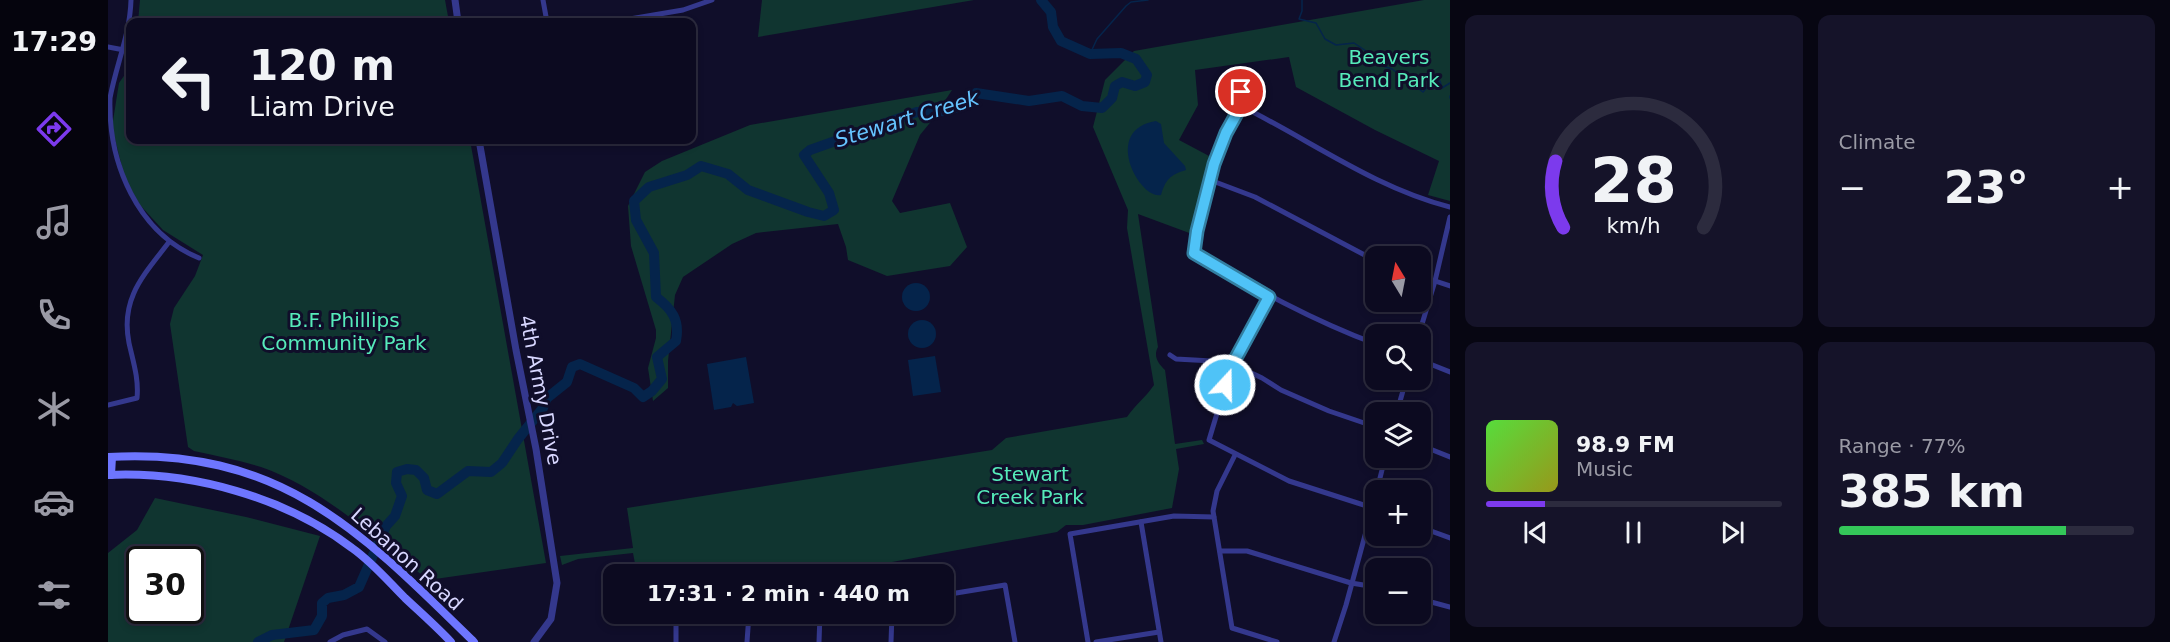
<!DOCTYPE html>
<meta charset="utf-8">
<style>
body{margin:0;font-family:"DejaVu Sans",sans-serif;background:#151329;color:#f1f3f6;height:100vh;display:flex;flex-direction:column;font-size:22px;white-space:nowrap}
*{box-sizing:border-box;margin:0}
p{font-size:20px;color:#9a9aa5}
.icon{flex:none;width:33px;height:33px;fill:none;stroke:currentColor;stroke-width:2;stroke-linecap:round;stroke-linejoin:round}
.map{position:relative;flex:1;overflow:hidden}
.side{display:flex;flex-direction:column;gap:15px;padding:15px;background:#070612;width:720px}
.side>*{flex:none}
.top-card{position:absolute;left:18px;top:18px;width:570px;height:126px;border-radius:12px;box-shadow:0 3px 9px #0003,0 0 0 2px #2c2b3e;background:#0c0a20;color:#f1f3f6;overflow:hidden}
.needle{width:39px;rotate:350deg}
.controls{position:absolute;left:1257px;top:246px;display:grid;gap:12px}
.controls a{display:grid;place-items:center;width:66px;height:66px;border-radius:12px;background:#0c0a20;box-shadow:0 3px 9px #0003,0 0 0 2px #2c2b3e;font-size:30px}
.speed{position:absolute;left:18px;top:546px;display:flex;gap:12px;font-size:30px;font-weight:700;text-align:center}
.speed>*{display:grid;place-content:center;width:78px;height:78px;border-radius:50%;background:#0c0a20;box-shadow:0 3px 9px #0003,0 0 0 2px #2c2b3e;line-height:1}
.speed .limit{border:3px solid #111;border-radius:9px;background:#fff;color:#111}
.pin{position:absolute;display:grid;place-items:center;width:51px;height:51px;color:#fff;margin:-26px;border:3px solid #fff;border-radius:50%;box-shadow:0 2px 6px #0007}
.me{position:absolute;width:66px;margin:-33px;rotate:21deg;stroke-linejoin:round;filter:drop-shadow(0 0 4px #0008)}
.turn{display:flex;align-items:center;gap:21px;height:126px;padding:0 24px;font-size:27px}
.turn .icon{width:78px;height:78px;stroke-width:2.5}
.turn b{display:block;font-size:42px;line-height:51px}
.big{font-size:45px;font-weight:700;line-height:1.1}
.side .tile{flex:1;display:flex;flex-direction:column;justify-content:center;gap:9px;min-width:0;padding:0 21px;border-radius:12px;background:#151329}
.side .dial{align-items:center;gap:0}
.dial svg{height:156px;overflow:visible;fill:none;stroke:#2c2b3e;stroke-width:7;stroke-linecap:round;text-anchor:middle}
.dial text{fill:#f1f3f6;stroke:none}
.song{display:flex;align-items:center;gap:18px}
.cover{width:72px;height:72px;border-radius:9px;background:linear-gradient(135deg,hsl(110 70% 55%),hsl(60 70% 35%))}
.played{height:6px;border-radius:3px;background:linear-gradient(90deg,#7c3aed 20%,#2c2b3e 20%)}
.keys{display:flex;justify-content:space-around;direction:ltr}
.heat{display:flex;justify-content:space-between;align-items:center;font-size:33px;direction:ltr}
.charge{height:9px;border-radius:4px;background:linear-gradient(90deg,#34c759 77%,#2c2b3e 0)}
.side .tiles{flex:1;display:grid;gap:15px;grid-template-columns:repeat(2,1fr)}
.trip{position:absolute;left:495px;top:564px;width:351px;height:60px;border-radius:12px;background:#0c0a20;box-shadow:0 3px 9px #0003,0 0 0 2px #2c2b3e;font-weight:700;line-height:60px;text-align:center}
main{display:flex;flex:1;min-height:0}
.tabs{display:flex;flex-direction:column;width:108px;justify-content:space-around;align-items:center;background:#05040d;color:#9a9aa5}
.tabs .icon{width:42px;height:42px}
.tabs .current{color:#7c3aed}
.tabs b{font-size:27px;color:#f1f3f6}
.map>svg:first-child{display:block}
.green{fill:#103530;fill-rule:evenodd}
.water{fill:#05244b}
.lines{fill:none;stroke-linecap:round;stroke-linejoin:round}
.stream{stroke:#05244b;stroke-width:1.5}
.river{stroke:#05244b;stroke-width:10}
.minor{stroke:#34388d;stroke-width:5}
.tertiary{stroke:#34388d;stroke-width:7}
.secondary{stroke:#6e76ff;stroke-width:8}
.route-casing{stroke:#337fa1;stroke-width:15}
.route{stroke:#4fc3f7;stroke-width:10}
.labels{text-anchor:middle;stroke-width:6;stroke-linejoin:round;paint-order:stroke}
.park-label{font-size:20px;fill:#56ebba;stroke:#100e2a}
.street-label{font-size:20px;fill:#d8d7ff;stroke:#100e2a}
.water-label{font-size:21px;font-style:italic;fill:#65c4ff;stroke:#100e2a}
</style>
<main>
<nav class="tabs">
<b>17:29</b>
<svg class="icon current" aria-label="directions" viewBox="0 0 24 24"><path d="M12 3l9 9-9 9-9-9zM9 14v-3h6M13 9l2 2-2 2"/></svg>
<svg class="icon" aria-label="music" viewBox="0 0 24 24"><path d="M9 18V5l10-2v13"/><circle cx="6" cy="18" r="3"/><circle cx="16" cy="16" r="3"/></svg>
<svg class="icon" aria-label="phone" viewBox="0 0 24 24"><path d="M5 4h4l2 5-3 2q2 4 5 5l2-3 5 2v4C11 20 4 13 5 4z"/></svg>
<svg class="icon" aria-label="climate" viewBox="0 0 24 24"><path d="M12 3v18M4 7l16 10M4 17L20 7"/></svg>
<svg class="icon" aria-label="car" viewBox="0 0 24 24"><path d="M5 17H2v-5l4-1 3-4h7l3 4 3 1v5h-3M9 17h6M6 11h13"/><circle cx="7" cy="17" r="2"/><circle cx="17" cy="17" r="2"/></svg>
<svg class="icon" aria-label="filters" viewBox="0 0 24 24"><path d="M4 7h16M4 17h16"/><circle cx="9" cy="7" r="2"/><circle cx="15" cy="17" r="2"/></svg>
</nav>
<div class="map">
<svg width="1342" height="642" viewBox="0 0 1342 642">
<rect width="100%" height="100%" fill="#100e2a"/>
<g class="green">
<polygon points="32,0 337,0 341,22 30,22"/>
<polygon points="654,0 866,0 650,37"/>
<path d="M1316,0H1342V201L1320,195L1331,161L1267,130L1188,87L1181,57L1087,70L1090,105L1071,140L1103,157L1084,234L1030,214L1050,347C1045,356 1050,363 1057,370L1067,444L1094,440L1096,444L1068,449L1071,469L1064,508L975,525H958L949,532L751,568L736,563H728L689,574H529L525,553L470,559L454,565L452,556L525,548L519,508L884,450L898,438L1019,417C1027,405 1038,397 1046,385L1019,228L1020,210L985,127L997,80L1026,51Z"/>
<path d="M22,60V140H362L438,563L320,580C270,540 214,488 153,467C131,460 108,456 86,451L80,447L62,324L66,308L87,276L95,255L55,230L32,205L17,179L4,127L11,83L18,73Z"/>
<polygon points="844,90 825,119 812,135 784,201 792,213 842,203 859,247 842,266 779,276 740,260 738,247 730,224 648,233 624,244 575,277 567,295 560,361 560,388 545,401 540,368 548,338 548,330 523,246 520,206 537,172 554,161 642,125"/>
<path d="M47,498L138,517L212,536L176,642H0V553L29,530ZM32,560H82V610H32Z"/>
</g>
<g class="water">
<path d="M1048,121L1053,124L1056,143L1077,166L1078,170C1062,175 1058,179 1053,195C1032,200 993,130 1048,121Z"/>
<circle cx="808" cy="297" r="14"/>
<circle cx="814" cy="334" r="14"/>
<polygon points="827,356 833,392 805,396 800,360"/>
<polygon points="638,357 646,403 629,406 625,403 623,407 606,410 599,364"/>
</g>
<g class="lines">
<g class="stream">
<polyline points="1194,0 1194,11 1191,19 1208,23 1217,39 1228,45 1246,43 1261,53 1269,64 1284,69 1304,84"/>
<polyline points="982,54 989,39 1018,6 1023,2 1040,0"/>
<path d="M1311,89L1315,92C1319,87 1325,80 1332,81L1334,88L1342,83"/>
<polyline points="1342,96 1342,98"/>
</g>
<path class="river" d="M150,642L164,635L206,630L214,616V603L220,598L236,595L251,587L278,526L287,516L294,496L288,483L289,472L299,469L308,470L316,478L319,490L329,494L360,471L383,472L394,463L410,439L435,408L439,398L459,382L464,367L472,364L526,388L535,397L544,391L554,379L549,357L568,341C572,320 564,309 548,297L546,253L528,220L526,201L541,187L579,175L593,166L620,174L640,190L700,212L716,216L726,210L721,193L696,155L702,150L809,112L839,111L856,105L868,93L921,101L954,96L974,106L994,108L1004,98L1007,86L1014,82L1027,86L1037,82L1039,75L1028,59L1013,53L982,54L953,41L945,27L943,12L933,0"/>
<g class="minor">
<path d="M23,0C22,35 8,65 2,98C0,164 30,233 91,258"/>
<polyline points="435,0 439,22"/>
<polyline points="504,22 575,10 604,0"/>
<polyline points="0,47 16,50"/>
<path d="M1133,77V106L1118,133L1106,164L1089,231L1085,253C1145,287 1203,320 1268,344"/>
<path d="M1133,106C1202,140 1267,188 1342,207"/>
<polyline points="1102,180 1147,197 1268,261"/>
<polyline points="1312,276 1342,286"/>
<polyline points="1161,297 1123,367 1101,440 1181,481 1268,509"/>
<polyline points="1311,334 1327,281 1342,217"/>
<polyline points="1062,355 1068,359 1104,361 1135,369 1154,378 1173,390 1221,411 1268,427"/>
<polyline points="1312,360 1342,372"/>
<path d="M0,405L29,398C31,379 25,361 21,343C12,298 36,275 61,242"/>
<polyline points="1289,412 1298,380"/>
<polyline points="1312,445 1342,457"/>
<polyline points="1127,455 1109,491 1105,511 1124,628 1169,642"/>
<polyline points="1269,490 1277,458"/>
<polyline points="1033,522 1053,642"/>
<polyline points="1312,527 1342,538"/>
<polyline points="1112,551 1139,551 1243,583 1268,587"/>
<polyline points="836,595 897,585 907,642"/>
<polyline points="1312,599 1342,607"/>
<polyline points="568,614 568,642"/>
<polyline points="222,642 235,635 259,629 277,642"/>
<polyline points="639,642 641,614"/>
<polyline points="711,642 712,614"/>
<polyline points="783,642 784,614"/>
<polyline points="980,642 962,534 1066,516 1106,517"/>
<polyline points="988,642 1051,632"/>
<polyline points="1226,642 1238,605 1268,495"/>
</g>
<g class="tertiary">
<polyline points="347,0 350,22"/>
<polyline points="371,140 408,350 428,449 449,583 443,619 426,642"/>
</g>
<g class="secondary">
<path d="M0,457C172,447 253,531 366,642"/>
<path d="M0,475C83,471 177,497 244,548C264,562 280,581 297,598C313,613 329,627 343,642"/>
<polyline points="3,475 4,457"/>
</g>
</g>
<g class="lines">
<defs>
<polyline id="route" points="1117,385 1123,367 1161,297 1086,253 1089,231 1106,164 1118,133 1133,106 1133,92"/>
</defs>
<use href="#route" class="route-casing"/>
<use href="#route" class="route"/>
</g>
<g class="labels">
<g class="park-label">
<text x="1281" y="64">Beavers<tspan x="1281" dy="23">Bend Park</tspan></text>
<text x="236" y="327">B.F. Phillips<tspan x="236" dy="23">Community Park</tspan></text>
<text x="922" y="481">Stewart<tspan x="922" dy="23">Creek Park</tspan></text>
</g>
<g class="street-label">
<text transform="translate(433 390) rotate(79)" y="7">4th Army Drive</text>
<text transform="translate(299 559) rotate(42)" y="7">Lebanon Road</text>
</g>
<g class="water-label">
<text transform="translate(799 119) rotate(-17)" y="7">Stewart Creek</text>
</g>
</g>
</svg>
<div class="controls">
<a><svg class="needle" viewBox="-14 -14 28 28"><path d="M0-13l5 13h-10z" fill="#e53935"/><path d="M0 13l5-13h-10z" fill="#9a9aa5"/></svg></a>
<a><svg class="icon" aria-label="search" viewBox="0 0 24 24"><circle cx="10" cy="10" r="6"/><path d="M15 15l6 6"/></svg></a>
<a><svg class="icon" aria-label="layers" viewBox="0 0 24 24"><path d="M12 4l9 5-9 5-9-5zM3 14l9 5 9-5"/></svg></a>
<a>+</a>
<a>−</a>
</div>
<div class="speed"><div class="limit">30</div></div>
<div class="pin" style="left:1133px;top:92px;background:#d93025"><svg class="icon" aria-label="arrive" viewBox="0 0 24 24"><path d="M6 21V4h12l-3 4 3 4H6"/></svg></div>
<svg class="me" style="left:1117px;top:385px" viewBox="-20 -20 40 40"><circle r="17" fill="#4fc3f7" stroke="#fff" stroke-width="3"/><path d="M0-11L8 9 0 5-8 9z" fill="#fff"/></svg>
<div class="trip">17:31 · 2 min · 440 m</div>
<div class="top-card">
<div class="turn"><svg class="icon" aria-label="left" viewBox="0 0 24 24"><path d="M17 20v-9H6M10 6l-5 5 5 5"/></svg><div><b>120 m</b>Liam Drive</div></div>
</div>
</div>
<section class="side">
<div class="tiles">
<div class="tile dial"><svg viewBox="0 0 100 80">
<path d="M14 69A42 42 0 1 1 86 69"/>
<path d="M14 69A42 42 0 0 1 10 35" stroke="#7c3aed"/>
<text x="50" y="56" font-size="32" font-weight="700">28</text>
<text x="50" y="72" font-size="11">km/h</text>
</svg></div>
<div class="tile"><p>Climate</p>
<div class="heat"><a>−</a><b class="big">23°</b><a>+</a></div>
</div>
<div class="tile">
<div class="song"><i class="cover"></i><div><b>98.9 FM</b><p>Music</p></div></div>
<div class="played"></div>
<div class="keys"><svg class="icon" aria-label="previous" viewBox="0 0 24 24"><path d="M18 5L8 12l10 7zM5 5v14"/></svg><svg class="icon" aria-label="pause" viewBox="0 0 24 24"><path d="M8 5v14M16 5v14"/></svg><svg class="icon" aria-label="next" viewBox="0 0 24 24"><path d="M6 5l10 7-10 7zM19 5v14"/></svg></div>
</div>
<div class="tile"><p>Range · 77%</p><b class="big">385 km</b><div class="charge"></div></div>
</div>
</section>
</main>
